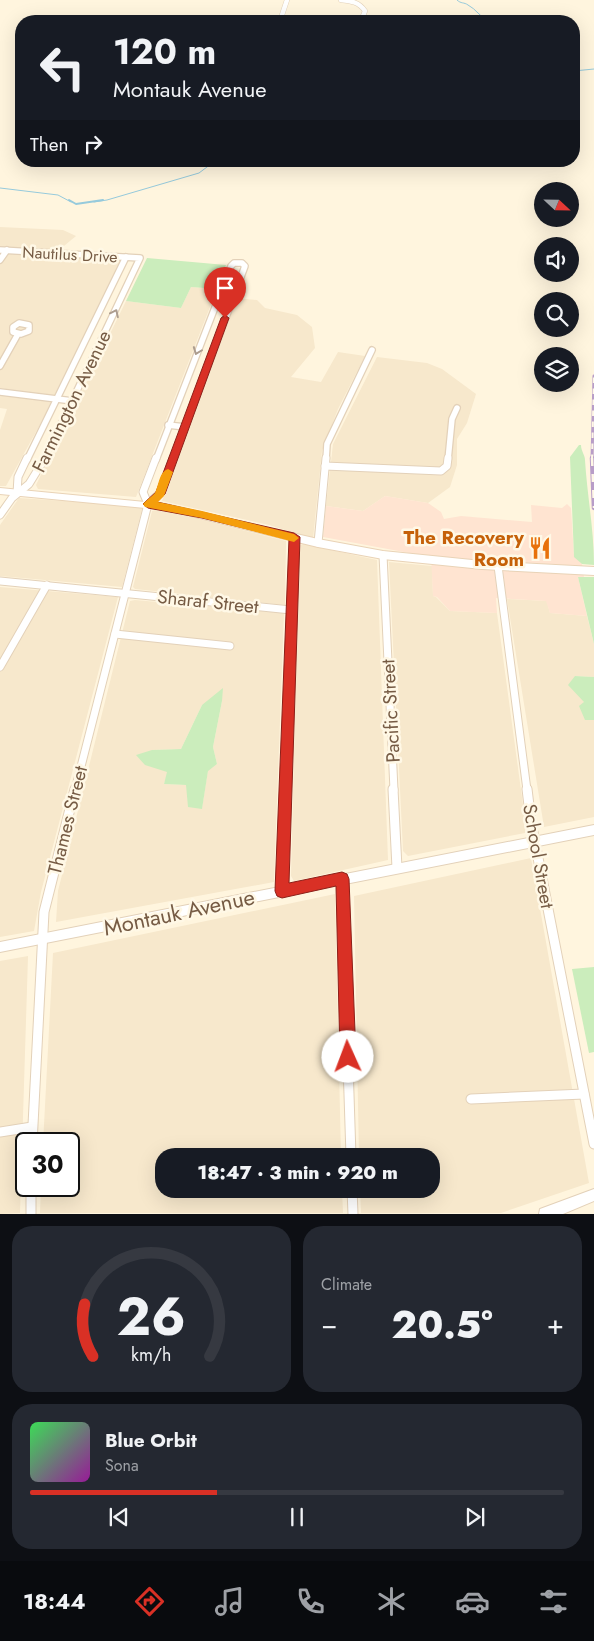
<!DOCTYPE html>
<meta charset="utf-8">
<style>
body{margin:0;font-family:Jost,sans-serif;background:#242831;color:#f1f3f6;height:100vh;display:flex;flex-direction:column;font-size:19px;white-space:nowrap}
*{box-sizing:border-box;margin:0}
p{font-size:16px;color:#9ea1a6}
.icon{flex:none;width:28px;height:28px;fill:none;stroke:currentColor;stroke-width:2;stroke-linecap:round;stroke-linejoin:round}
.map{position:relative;height:1214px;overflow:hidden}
.panel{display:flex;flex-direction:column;gap:12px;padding:12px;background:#0d0f14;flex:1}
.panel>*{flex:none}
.top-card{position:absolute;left:15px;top:15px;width:565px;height:152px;border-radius:20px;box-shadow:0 5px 20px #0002;background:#171b24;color:#f1f3f6;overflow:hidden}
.needle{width:32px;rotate:112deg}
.fabs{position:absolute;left:534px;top:182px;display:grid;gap:10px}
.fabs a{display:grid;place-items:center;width:45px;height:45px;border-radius:50%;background:#171b24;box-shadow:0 5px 20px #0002;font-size:25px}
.speed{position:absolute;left:15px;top:1132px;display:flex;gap:10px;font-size:25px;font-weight:700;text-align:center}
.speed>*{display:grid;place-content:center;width:65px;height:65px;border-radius:50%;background:#171b24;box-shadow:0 5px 20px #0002;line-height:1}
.speed .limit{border:2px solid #111;border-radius:8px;background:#fff;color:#111}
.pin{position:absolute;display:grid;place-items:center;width:42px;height:42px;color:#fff;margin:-51px -21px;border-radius:50% 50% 50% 0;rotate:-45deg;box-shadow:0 0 5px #0007}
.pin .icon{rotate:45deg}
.me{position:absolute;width:55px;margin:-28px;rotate:358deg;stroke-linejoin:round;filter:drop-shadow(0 0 4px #0008)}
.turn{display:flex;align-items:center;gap:18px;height:105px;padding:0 15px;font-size:22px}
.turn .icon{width:65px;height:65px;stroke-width:2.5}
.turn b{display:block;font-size:35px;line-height:42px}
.then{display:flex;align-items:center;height:48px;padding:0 15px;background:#0003;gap:10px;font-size:19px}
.big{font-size:38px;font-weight:800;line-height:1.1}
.panel .card{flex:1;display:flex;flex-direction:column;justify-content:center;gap:8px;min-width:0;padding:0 18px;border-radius:20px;background:#242831}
.panel .dial{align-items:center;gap:0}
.dial svg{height:130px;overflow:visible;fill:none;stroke:#363941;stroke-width:7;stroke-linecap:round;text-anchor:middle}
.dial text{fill:#f1f3f6;stroke:none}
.song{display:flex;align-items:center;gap:15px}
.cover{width:60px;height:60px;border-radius:8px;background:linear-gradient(135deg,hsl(130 70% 55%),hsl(300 70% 35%))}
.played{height:5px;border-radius:2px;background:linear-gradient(90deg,#d93025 35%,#363941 35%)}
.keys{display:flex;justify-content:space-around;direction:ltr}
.heat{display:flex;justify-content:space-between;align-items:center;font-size:28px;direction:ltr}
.panel .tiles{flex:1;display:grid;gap:12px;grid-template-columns:1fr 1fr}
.card:last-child{grid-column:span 2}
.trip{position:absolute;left:155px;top:1148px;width:285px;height:50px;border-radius:20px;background:#171b24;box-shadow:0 5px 20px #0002;font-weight:800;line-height:50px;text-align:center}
.menu{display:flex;height:80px;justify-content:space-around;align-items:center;background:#090b0e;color:#9ea1a6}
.menu .icon{width:35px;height:35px}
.menu .active{color:#d93025}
.menu b{font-size:22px;color:#f1f3f6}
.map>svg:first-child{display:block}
.residential{fill:#f7e8cc;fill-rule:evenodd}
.commercial{fill:#ffe4d1}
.green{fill:#cbedbc}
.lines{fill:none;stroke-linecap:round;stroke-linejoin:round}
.stream-far1{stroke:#96cadc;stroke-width:1}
.stream{stroke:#96cadc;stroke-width:2}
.minor-far3-casing{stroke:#e3d1b9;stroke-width:5.5}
.minor-far2-casing{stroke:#e3d1b9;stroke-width:8}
.minor-far1-casing{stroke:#e3d1b9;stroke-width:9}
.minor-casing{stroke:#e3d1b9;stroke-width:11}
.tertiary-casing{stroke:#e3d1b9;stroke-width:2}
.secondary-casing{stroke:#e9d3b7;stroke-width:2}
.minor-far3{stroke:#fff;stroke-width:4.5}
.minor-far2{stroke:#fff;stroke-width:5.5}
.minor-far1{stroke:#fff;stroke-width:7}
.minor{stroke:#fff;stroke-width:9}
.tertiary{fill:#fff;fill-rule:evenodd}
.secondary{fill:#fff;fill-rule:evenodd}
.rail-far1-casing{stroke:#b89dc8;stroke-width:3}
.rail-casing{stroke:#b89dc8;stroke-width:4.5}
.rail-far1{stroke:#fff8e6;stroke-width:2;stroke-dasharray:5.5;stroke-linecap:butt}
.rail{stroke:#fff8e6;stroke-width:2.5;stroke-dasharray:8;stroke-linecap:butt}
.oneway{stroke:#ad9d8f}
.route{fill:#d93025;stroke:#8d1f18}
.slow{fill:#f59e0b}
.labels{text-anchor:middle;stroke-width:5;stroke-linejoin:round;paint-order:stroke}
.far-street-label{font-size:16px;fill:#765b44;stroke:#fff8e6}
.street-label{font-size:19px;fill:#765b44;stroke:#fff8e6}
.food-label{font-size:19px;font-weight:bold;fill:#c56008;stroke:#fff8e6;text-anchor:end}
.near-street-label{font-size:22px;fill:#765b44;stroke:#fff8e6}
</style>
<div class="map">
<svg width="594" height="1214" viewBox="0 0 594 1214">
<rect width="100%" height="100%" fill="#fff5de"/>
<g class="residential">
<polygon points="0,227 63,230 76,236 59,250 0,248"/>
<polygon points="0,253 41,255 49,258 61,257 117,259 121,262 54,397 0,388"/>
<polygon points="191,287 217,289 136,497 38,489 36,485 126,301 181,308"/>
<polygon points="236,298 257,300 265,308 297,315 312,327 315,348 291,377 321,382 338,352 365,356 338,409 322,451 313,539 269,525 162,501"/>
<polygon points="377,357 427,363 442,369 476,394 467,423 457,439 457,465 450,487 428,503 385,496 363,511 326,506 333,444"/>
<polygon points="0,395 47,401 52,403 6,486 0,486 0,430 7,409 0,408"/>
<polygon points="19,498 141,506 142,509 122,587 0,576 0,525"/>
<polygon points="156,510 174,513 286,541 285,605 135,589 133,587 152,511"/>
<polygon points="303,544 377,560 388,860 294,881 291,876 299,546"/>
<polygon points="389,562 432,566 433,596 436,597 450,611 497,613 526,827 525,833 408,856 403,851"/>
<polygon points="0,587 118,597 41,892 34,931 0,937"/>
<polygon points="507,599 547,601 550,613 587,616 594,644 594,677 575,676 584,702 585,720 594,720 594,817 544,827"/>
<path d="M135,600L284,613L274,882L56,922L58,891L130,601ZM222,701L213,747L217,764L208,770L202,808L187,785L164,784L168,772L152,750L181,749L202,705Z"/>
<polygon points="531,858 589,1183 501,1213 361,1213 360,1189 431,1189 431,1156 359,1156 354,896"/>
<polygon points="335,894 341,1156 164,1156 164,1189 342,1189 343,1213 40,1213 41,1186 69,1186 69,1144 43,1144 53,953"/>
<polygon points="28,956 20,1213 0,1214 0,961"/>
</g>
<polygon class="commercial" points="385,496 428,503 441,512 444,519 461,516 532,522 531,505 562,508 567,504 571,508 574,556 582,564 584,577 578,577 587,616 550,613 546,601 496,598 497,613 450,611 437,597 433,596 431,557 323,537 326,506 363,511"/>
<g class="green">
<polygon points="147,258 226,265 217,289 191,287 181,308 126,301"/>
<path d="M579,445H581C581,451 585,455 585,460C587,494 594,530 594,565L582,564L574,557L570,457Z"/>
<polygon points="578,577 594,577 594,644"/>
<polygon points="575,676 594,677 594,720 585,720 579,706 584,702 568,685"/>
<polygon points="223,688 222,701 213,747 217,764 208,771 202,809 188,807 186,785 164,784 167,772 145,765 136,755 152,750 181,749 202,705"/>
<polygon points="594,967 594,1052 589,1053 572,969"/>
</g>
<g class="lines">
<g class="stream-far1">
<path d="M457,0C461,4 464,2 468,5C476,9 480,17 488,21"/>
<polyline points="574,71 594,69"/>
<polyline points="0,188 58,195 71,202"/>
<polyline points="94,202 107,200 199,173 215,161"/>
</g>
<polyline class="stream" points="69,200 76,204 103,200"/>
<defs>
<g id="minor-far3">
<path d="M341,0C351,1 359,2 365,11L361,21"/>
<polyline points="280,21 287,0"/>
</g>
<g id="minor-far2">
<polyline points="0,250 140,258 44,460"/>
<polyline points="0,260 7,250"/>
<polygon points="19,323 29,325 29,331 21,334 13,332 13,327"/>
<polyline points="0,366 18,334"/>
<polyline points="0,392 73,401"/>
<polyline points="168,425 185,427"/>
<polyline points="27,460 126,257"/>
<polyline points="156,460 231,266 234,263 242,263 245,266 173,460"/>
<polyline points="326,460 327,444 372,350"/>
<polyline points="448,460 452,419 457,408"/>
</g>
<g id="minor-far1">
<polyline points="325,466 441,471 447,466 448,458"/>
<polyline points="17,493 18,477 27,458"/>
<polyline points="148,504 143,492 156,458"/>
<polyline points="148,504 160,493 173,458"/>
<polyline points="0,515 12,498 29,484 45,458"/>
<polyline points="318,543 326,458"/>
<polyline points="383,555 394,790"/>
<polyline points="498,566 527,790"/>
<polyline points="0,581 291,610"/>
<polyline points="115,634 230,646"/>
<polyline points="0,667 47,585"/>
<polyline points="75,790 148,504"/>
<polyline points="285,790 294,537"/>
</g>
<g id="minor">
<polyline points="393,789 397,868"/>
<polyline points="527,789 531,822 594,1144"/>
<polyline points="342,879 351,1156"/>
<polyline points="282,891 285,789"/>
<polyline points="471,1099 584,1094"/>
<polyline points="0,1132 32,1127"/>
<polyline points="32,1144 44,912 75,789"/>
<polyline points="31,1186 31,1214"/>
<polyline points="352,1189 353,1214"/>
</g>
<g id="tertiary">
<polygon points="594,825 594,835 0,952 0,942"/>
<polygon points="594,1189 594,1201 563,1214 539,1214 540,1209"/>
</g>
<polygon id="secondary" points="0,488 166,504 318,539 383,551 482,561 594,567 594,575 482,569 383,559 318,547 166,510 0,494"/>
</defs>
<use href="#minor-far3" class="minor-far3-casing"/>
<use href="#minor-far2" class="minor-far2-casing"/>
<use href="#minor-far1" class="minor-far1-casing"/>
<use href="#minor" class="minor-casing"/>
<use href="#tertiary" class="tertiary-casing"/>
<use href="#secondary" class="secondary-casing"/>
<use href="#minor-far3" class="minor-far3"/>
<use href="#minor-far2" class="minor-far2"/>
<use href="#minor-far1" class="minor-far1"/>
<use href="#minor" class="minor"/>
<use href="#tertiary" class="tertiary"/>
<use href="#secondary" class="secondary"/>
<defs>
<polyline id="rail-far1" points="592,460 594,376"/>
<polyline id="rail" points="592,458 594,508"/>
</defs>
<use href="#rail-far1" class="rail-far1-casing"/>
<use href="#rail" class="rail-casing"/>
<use href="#rail-far1" class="rail-far1"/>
<use href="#rail" class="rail"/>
</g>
<defs><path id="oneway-chevron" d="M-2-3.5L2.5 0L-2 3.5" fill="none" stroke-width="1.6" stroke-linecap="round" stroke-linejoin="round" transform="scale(1.25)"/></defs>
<g class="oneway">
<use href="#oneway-chevron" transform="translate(115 313) rotate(-64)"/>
<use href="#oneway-chevron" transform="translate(197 351) rotate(111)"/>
</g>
<polygon class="route" points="225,315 229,318 165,494 157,502 294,533 300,537 289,883 342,872 347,874 349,879 356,1057 353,1063 348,1065 342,1063 340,1057 336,886 282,898 277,896 275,891 289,539 202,518 148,508 143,504 156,492 221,318"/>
<path class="slow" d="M168,469L173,472L164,496L158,502L202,511L294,534L299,538L294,542L202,518L145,507L143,504C146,500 152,497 155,493C159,485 159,472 168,469Z"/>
<defs>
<symbol id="restaurant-bare" viewBox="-9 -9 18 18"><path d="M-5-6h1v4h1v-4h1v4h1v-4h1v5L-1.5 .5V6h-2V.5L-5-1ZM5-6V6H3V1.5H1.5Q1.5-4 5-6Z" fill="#e8710a" stroke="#fff8e6" stroke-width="2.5" paint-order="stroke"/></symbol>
</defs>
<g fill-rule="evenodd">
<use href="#restaurant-bare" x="524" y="532" width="32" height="32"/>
</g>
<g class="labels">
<g class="far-street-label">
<text transform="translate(70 254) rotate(3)" y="6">Nautilus Drive</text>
</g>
<g class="street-label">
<text transform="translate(71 401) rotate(-64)" y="7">Farmington Avenue</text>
<text transform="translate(208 601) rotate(6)" y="7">Sharaf Street</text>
<text transform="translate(390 711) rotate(-93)" y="7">Pacific Street</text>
<text transform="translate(67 820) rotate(-76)" y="7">Thames Street</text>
<text transform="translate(539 856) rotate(80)" y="7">School Street</text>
</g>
<g class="food-label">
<text x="524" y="544">The Recovery<tspan x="524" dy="22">Room</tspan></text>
</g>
<g class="near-street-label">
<text transform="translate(179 912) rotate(-12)" y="8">Montauk Avenue</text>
</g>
</g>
</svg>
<div class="fabs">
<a><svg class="needle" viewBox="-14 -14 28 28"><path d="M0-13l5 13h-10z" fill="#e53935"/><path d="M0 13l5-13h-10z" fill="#9ea1a6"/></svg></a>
<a><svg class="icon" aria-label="sound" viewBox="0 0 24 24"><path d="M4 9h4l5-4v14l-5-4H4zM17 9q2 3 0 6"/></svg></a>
<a><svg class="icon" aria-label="search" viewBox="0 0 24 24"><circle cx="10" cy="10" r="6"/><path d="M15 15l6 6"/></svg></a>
<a><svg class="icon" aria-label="layers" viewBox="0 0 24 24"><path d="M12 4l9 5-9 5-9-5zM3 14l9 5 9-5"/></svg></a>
</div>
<div class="speed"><div class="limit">30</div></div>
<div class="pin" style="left:225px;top:318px;background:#d93025"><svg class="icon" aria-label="arrive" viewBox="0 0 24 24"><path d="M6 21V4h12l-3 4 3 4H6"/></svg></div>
<svg class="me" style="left:348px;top:1057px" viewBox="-20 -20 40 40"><circle r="19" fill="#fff"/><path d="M0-13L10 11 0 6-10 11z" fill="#d93025"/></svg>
<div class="trip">18:47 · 3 min · 920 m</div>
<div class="top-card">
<div class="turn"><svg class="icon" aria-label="left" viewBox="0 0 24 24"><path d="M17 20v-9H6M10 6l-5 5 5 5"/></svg><div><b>120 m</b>Montauk Avenue</div></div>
<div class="then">Then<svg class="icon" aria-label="right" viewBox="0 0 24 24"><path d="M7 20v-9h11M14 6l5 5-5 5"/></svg></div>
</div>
</div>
<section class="panel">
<div class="tiles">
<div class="card dial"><svg viewBox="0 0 100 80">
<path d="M14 69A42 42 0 1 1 86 69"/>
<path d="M14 69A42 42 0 0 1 9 37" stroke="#d93025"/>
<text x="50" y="56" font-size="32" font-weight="700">26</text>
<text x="50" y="72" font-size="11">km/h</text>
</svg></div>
<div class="card"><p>Climate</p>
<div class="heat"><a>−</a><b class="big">20.5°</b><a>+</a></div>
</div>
<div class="card">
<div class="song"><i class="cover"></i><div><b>Blue Orbit</b><p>Sona</p></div></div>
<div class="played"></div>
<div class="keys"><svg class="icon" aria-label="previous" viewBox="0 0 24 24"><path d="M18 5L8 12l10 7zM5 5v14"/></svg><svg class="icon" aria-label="pause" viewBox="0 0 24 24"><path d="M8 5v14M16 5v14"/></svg><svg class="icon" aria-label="next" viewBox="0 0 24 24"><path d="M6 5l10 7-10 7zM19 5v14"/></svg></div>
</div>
</div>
</section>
<nav class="menu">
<b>18:44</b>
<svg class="icon active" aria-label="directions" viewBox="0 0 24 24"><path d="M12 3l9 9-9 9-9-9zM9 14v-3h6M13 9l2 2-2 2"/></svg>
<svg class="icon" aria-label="music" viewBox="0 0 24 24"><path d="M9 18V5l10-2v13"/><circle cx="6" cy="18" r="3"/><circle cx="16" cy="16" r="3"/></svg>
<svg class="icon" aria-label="phone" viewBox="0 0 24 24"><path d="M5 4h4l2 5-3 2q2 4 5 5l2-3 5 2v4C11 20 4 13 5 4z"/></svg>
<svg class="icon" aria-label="climate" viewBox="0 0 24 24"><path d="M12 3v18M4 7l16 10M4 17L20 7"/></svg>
<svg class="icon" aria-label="car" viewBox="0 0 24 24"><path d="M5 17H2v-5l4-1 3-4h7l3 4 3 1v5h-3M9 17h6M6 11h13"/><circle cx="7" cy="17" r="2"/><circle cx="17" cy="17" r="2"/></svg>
<svg class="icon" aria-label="filters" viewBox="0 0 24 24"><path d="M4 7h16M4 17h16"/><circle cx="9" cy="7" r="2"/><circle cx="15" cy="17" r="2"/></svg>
</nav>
